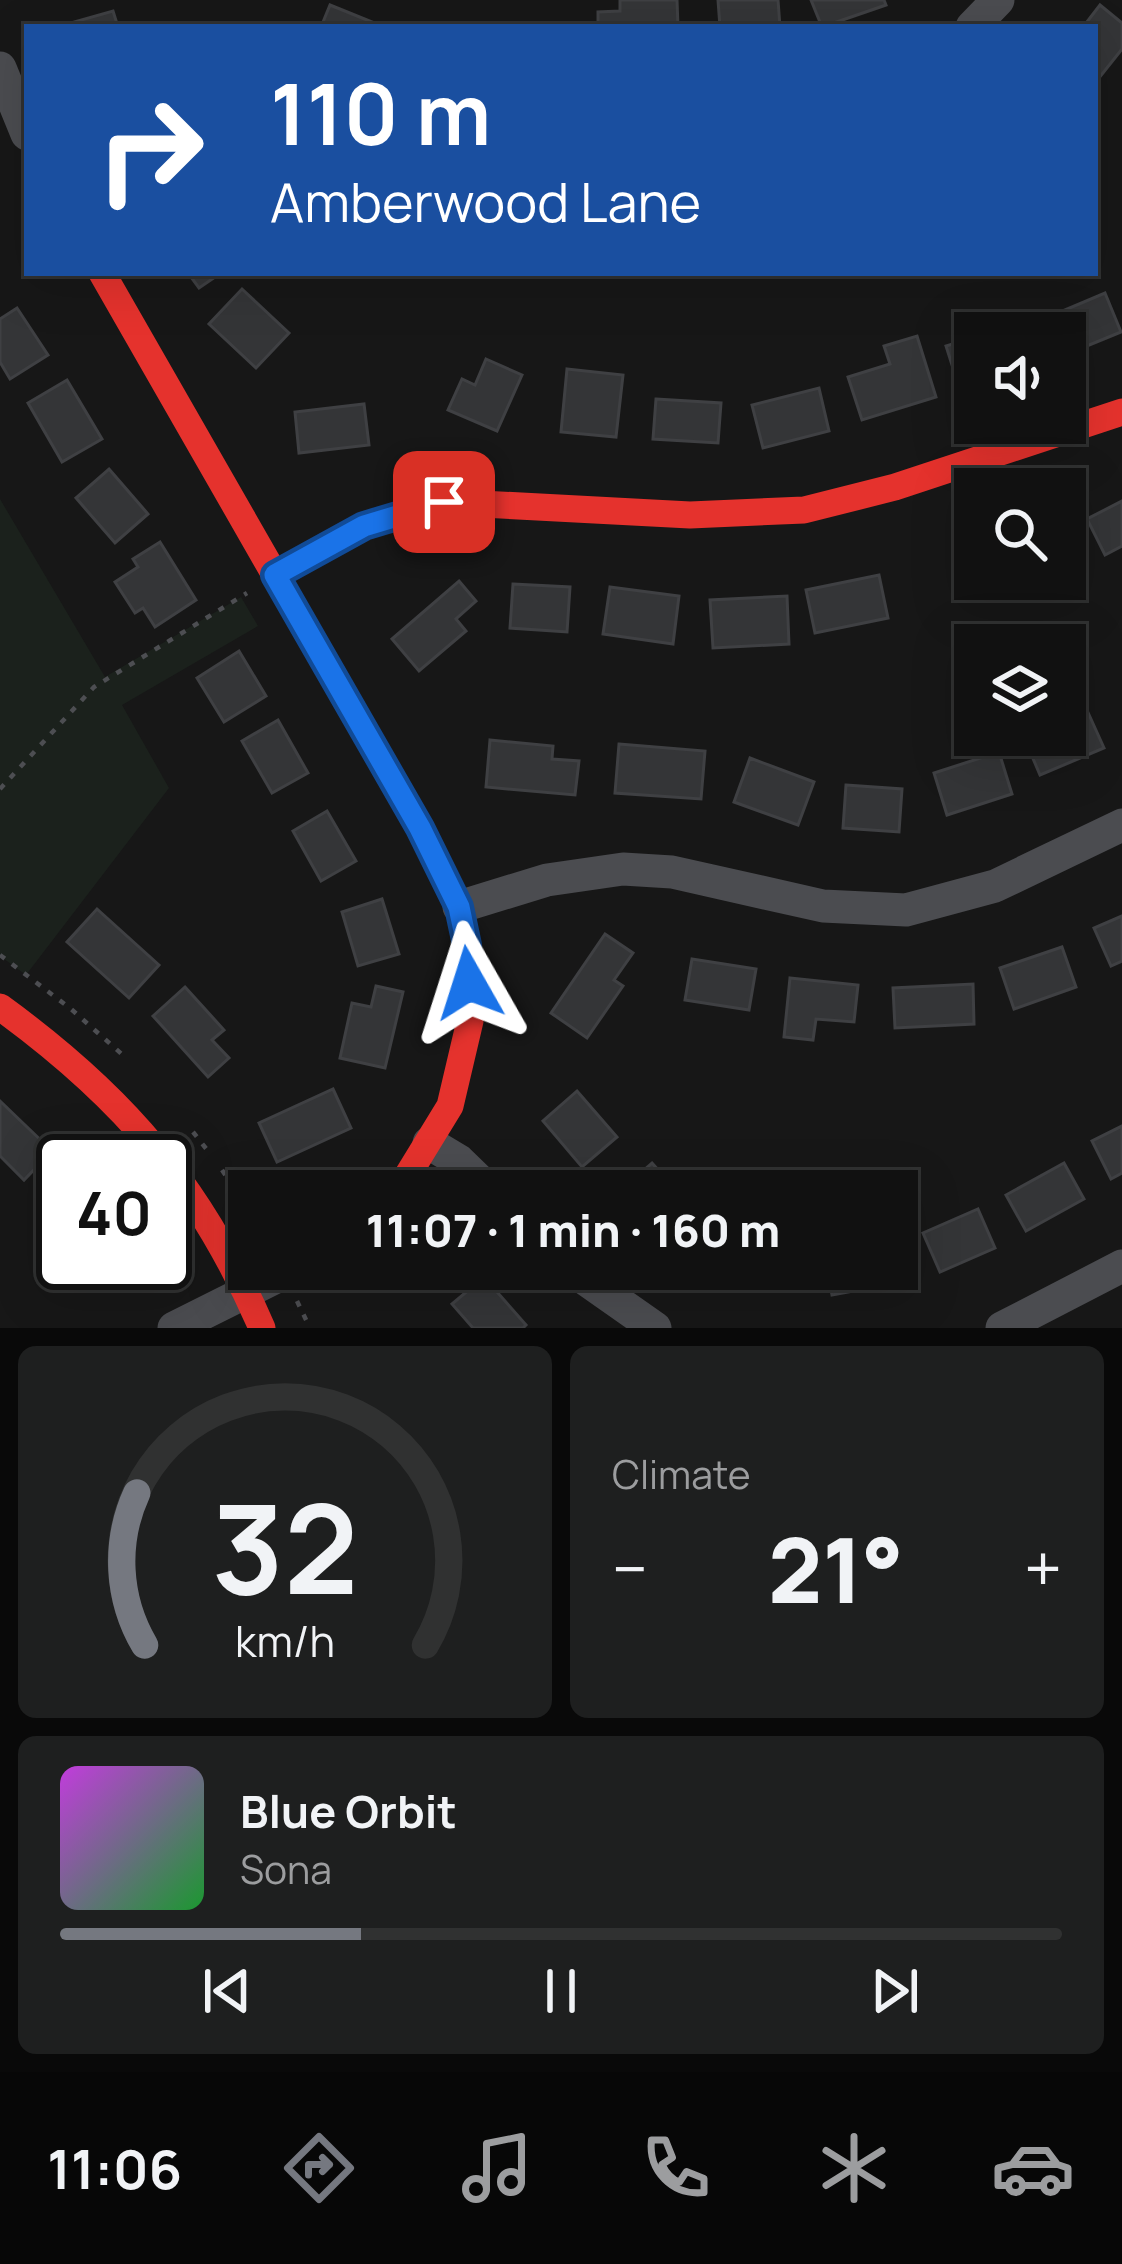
<!DOCTYPE html>
<meta charset="utf-8">
<style>
body{margin:0;font-family:Manrope,sans-serif;background:#1e1f1f;color:#f1f3f6;height:100vh;display:flex;flex-direction:column;font-size:45px;white-space:nowrap}
*{box-sizing:border-box;margin:0}
p{font-size:39px;color:#9c9d9f}
.icon{flex:none;width:66px;height:66px;fill:none;stroke:currentColor;stroke-width:2;stroke-linecap:round;stroke-linejoin:round}
.map{position:relative;height:1328px;overflow:hidden}
.details{display:flex;flex-direction:column;gap:18px;padding:18px;background:#090909;flex:1}
.details>*{flex:none}
.guide{position:absolute;left:24px;top:24px;width:1074px;height:252px;border-radius:0px;box-shadow:0 12px 48px #0002,0 0 0 3px #303131;background:#1a4fa0;color:#fff;overflow:hidden}
.tools{position:absolute;left:954px;top:312px;display:grid;gap:24px}
.tools a{display:grid;place-items:center;width:132px;height:132px;border-radius:0px;background:#111;box-shadow:0 12px 48px #0002,0 0 0 3px #303131;font-size:60px}
.speed{position:absolute;left:36px;top:1134px;display:flex;gap:24px;font-size:60px;font-weight:700;text-align:center}
.speed>*{display:grid;place-content:center;width:156px;height:156px;border-radius:50%;background:#111;box-shadow:0 12px 48px #0002,0 0 0 3px #303131;line-height:1}
.speed .limit{border:6px solid #111;border-radius:18px;background:#fff;color:#111}
.pin{position:absolute;display:grid;place-items:center;width:102px;height:102px;color:#fff;margin:-51px;border-radius:24px;box-shadow:0 6px 18px #0006}
.me{position:absolute;width:132px;margin:-66px;rotate:354deg;stroke-linejoin:round;filter:drop-shadow(0 0 9px #0008)}
.turn{display:flex;align-items:center;gap:42px;height:252px;padding:0 48px;font-size:54px}
.turn .icon{width:156px;height:156px;stroke-width:2.5}
.turn b{display:block;font-size:84px;line-height:102px}
.big{font-size:90px;font-weight:800;line-height:1.1}
.details .card{flex:1;display:flex;flex-direction:column;justify-content:center;gap:18px;min-width:0;padding:0 42px;border-radius:18px;background:#1e1f1f}
.details .dial{align-items:center;gap:0}
.dial svg{height:312px;overflow:visible;fill:none;stroke:#303131;stroke-width:7;stroke-linecap:round;text-anchor:middle}
.dial text{fill:#f1f3f6;stroke:none}
.song{display:flex;align-items:center;gap:36px}
.cover{width:144px;height:144px;border-radius:18px;background:linear-gradient(135deg,hsl(290 70% 55%),hsl(130 70% 35%))}
.played{height:12px;border-radius:6px;background:linear-gradient(90deg,#757880 30%,#303131 30%)}
.keys{display:flex;justify-content:space-around;direction:ltr}
.heat{display:flex;justify-content:space-between;align-items:center;font-size:66px;direction:ltr}
.details .tiles{flex:1;display:grid;gap:18px;grid-template-columns:1fr 1fr}
.card:last-child{grid-column:span 2}
.trip{position:absolute;left:228px;top:1170px;width:690px;height:120px;border-radius:0px;background:#111;box-shadow:0 12px 48px #0002,0 0 0 3px #303131;font-weight:800;line-height:120px;text-align:center}
.tab-bar{display:flex;height:192px;justify-content:space-around;align-items:center;background:#070707;color:#9c9d9f}
.tab-bar .icon{width:84px;height:84px}
.tab-bar .active{color:#757880}
.tab-bar b{font-size:54px;color:#f1f3f6}
.map>svg:first-child{display:block}
.green{fill:#1b211c}
.building{fill:#343537;stroke:#3f4043;stroke-width:3}
.lines{fill:none;stroke-linecap:round;stroke-linejoin:round}
.path{stroke:#4d4e52;stroke-width:4.5;stroke-dasharray:6 9;stroke-linecap:butt}
.street{stroke:#4b4c50;stroke-width:33}
.jam{stroke:#e5322d;stroke-width:27}
.route-casing{stroke:#114b97;stroke-width:30}
.route{stroke:#1a73e8;stroke-width:21}
</style>
<div class="map">
<svg width="1122" height="1328" viewBox="0 0 1122 1328">
<rect width="100%" height="100%" fill="#171717"/>
<polygon class="green" points="0,499 105,677 241,597 258,626 122,705 169,788 26,975 0,956"/>
<g class="building">
<polygon points="620,0 677,0 678,27 598,27 598,12 620,11"/>
<polygon points="718,0 778,0 780,27 720,27"/>
<polygon points="811,0 884,0 886,5 822,27"/>
<polygon points="330,5 377,24 375,27 321,27"/>
<polygon points="1100,5 1122,23 1122,49 1095,83 1095,27 1083,27"/>
<polygon points="113,11 118,27 75,27 74,22"/>
<polygon points="188,273 221,273 199,288"/>
<polygon points="242,289 289,333 256,368 209,324"/>
<polygon points="1105,293 1121,332 1065,355 1065,333 1047,333 1041,320"/>
<polygon points="17,308 48,355 10,379 0,362 0,319"/>
<polygon points="917,336 936,397 862,420 848,377 890,364 884,346"/>
<polygon points="975,337 975,382 959,387 946,346"/>
<polygon points="486,359 522,375 497,431 448,410 462,379 475,385"/>
<polygon points="567,369 623,375 616,437 561,432"/>
<polygon points="67,380 102,439 62,462 28,403"/>
<polygon points="819,388 829,431 763,448 752,405"/>
<polygon points="656,399 721,403 718,443 653,439"/>
<polygon points="364,404 369,445 299,453 295,412"/>
<polygon points="109,469 148,514 115,543 76,498"/>
<polygon points="1122,501 1122,546 1105,555 1087,519"/>
<polygon points="160,542 196,600 155,627 143,608 135,613 115,582 138,567 133,559"/>
<polygon points="879,575 888,618 815,633 806,590"/>
<polygon points="459,581 476,601 456,619 466,631 419,671 392,639"/>
<polygon points="513,584 570,587 567,632 510,628"/>
<polygon points="610,587 679,596 673,644 603,634"/>
<polygon points="787,596 789,644 713,648 710,600"/>
<polygon points="239,651 266,696 224,722 197,678"/>
<polygon points="1086,708 1104,748 1040,775 1023,735 1065,735 1065,717"/>
<polygon points="278,720 308,773 272,793 242,741"/>
<polygon points="490,740 553,746 552,759 579,761 575,795 486,787"/>
<polygon points="619,744 705,751 701,799 615,793"/>
<polygon points="999,752 1012,794 947,815 934,773"/>
<polygon points="750,758 814,782 798,825 734,802"/>
<polygon points="846,785 902,789 899,832 843,828"/>
<polygon points="327,811 356,861 321,881 293,831"/>
<polygon points="382,899 399,954 358,966 342,912"/>
<polygon points="97,909 159,965 129,998 67,942"/>
<polygon points="1122,916 1122,961 1111,966 1094,928"/>
<polygon points="605,934 633,953 614,980 623,986 587,1038 551,1013"/>
<polygon points="1062,947 1076,987 1014,1009 1000,968"/>
<polygon points="692,959 756,969 749,1010 685,1000"/>
<polygon points="790,978 858,985 854,1022 816,1019 813,1040 784,1037"/>
<polygon points="973,984 974,1024 895,1028 893,988"/>
<polygon points="376,986 403,992 385,1068 340,1058 352,1003 371,1007"/>
<polygon points="185,987 224,1030 212,1040 229,1058 208,1077 153,1016"/>
<polygon points="333,1089 351,1128 277,1162 259,1123"/>
<polygon points="577,1091 617,1137 582,1167 543,1121"/>
<polygon points="0,1101 52,1151 24,1180 0,1156"/>
<polygon points="1122,1126 1122,1173 1111,1179 1092,1141"/>
<polygon points="652,1163 677,1191 620,1191"/>
<polygon points="1064,1163 1084,1199 1026,1231 1006,1195"/>
<polygon points="978,1209 995,1248 940,1272 923,1233"/>
<polygon points="63,1213 63,1263 91,1263 65,1287 36,1255 57,1235 48,1226"/>
<polygon points="728,1269 785,1269 775,1291"/>
<polygon points="827,1269 889,1269 891,1284 832,1295"/>
<polygon points="484,1277 526,1325 523,1328 473,1328 452,1304"/>
</g>
<g class="lines">
<g class="path">
<polyline points="0,789 94,687 247,593"/>
<polyline points="0,955 71,1009 125,1057"/>
<polyline points="193,1132 208,1151"/>
<polyline points="222,1170 249,1210"/>
<polyline points="297,1301 310,1328"/>
</g>
<g class="street">
<polyline points="972,27 998,0"/>
<polyline points="0,68 27,134"/>
<polyline points="459,907 547,880 623,869 672,872 823,906 906,910 995,886 1122,825"/>
<polyline points="429,1143 459,1161 490,1191"/>
<polyline points="571,1269 655,1328"/>
<polyline points="174,1328 292,1269"/>
<polyline points="1002,1328 1122,1266"/>
</g>
<g class="jam">
<polyline points="102,273 420,828 459,907 467,945 470,1021 450,1106 398,1191"/>
<polyline points="275,575 364,526 444,502 690,515 804,510 895,487 1122,412"/>
<path d="M0,1007C124,1097 201,1187 262,1328"/>
</g>
</g>
<g class="lines">
<defs>
<polyline id="route" points="444,502 364,526 275,575 420,828 459,907 467,945 469,983"/>
</defs>
<use href="#route" class="route-casing"/>
<use href="#route" class="route"/>
</g>
</svg>
<div class="tools">
<a><svg class="icon" aria-label="sound" viewBox="0 0 24 24"><path d="M4 9h4l5-4v14l-5-4H4zM17 9q2 3 0 6"/></svg></a>
<a><svg class="icon" aria-label="search" viewBox="0 0 24 24"><circle cx="10" cy="10" r="6"/><path d="M15 15l6 6"/></svg></a>
<a><svg class="icon" aria-label="layers" viewBox="0 0 24 24"><path d="M12 4l9 5-9 5-9-5zM3 14l9 5 9-5"/></svg></a>
</div>
<div class="speed"><div class="limit">40</div></div>
<div class="pin" style="left:444px;top:502px;background:#d93025"><svg class="icon" aria-label="arrive" viewBox="0 0 24 24"><path d="M6 21V4h12l-3 4 3 4H6"/></svg></div>
<svg class="me" style="left:469px;top:983px" viewBox="-20 -20 40 40"><path d="M0-17L14 15 0 8-14 15z" fill="#1a73e8" stroke="#fff" stroke-width="4"/></svg>
<div class="trip">11:07 · 1 min · 160 m</div>
<div class="guide">
<div class="turn"><svg class="icon" aria-label="right" viewBox="0 0 24 24"><path d="M7 20v-9h11M14 6l5 5-5 5"/></svg><div><b>110 m</b>Amberwood Lane</div></div>
</div>
</div>
<section class="details">
<div class="tiles">
<div class="card dial"><svg viewBox="0 0 100 80">
<path d="M14 69A42 42 0 1 1 86 69"/>
<path d="M14 69A42 42 0 0 1 12 30" stroke="#757880"/>
<text x="50" y="56" font-size="32" font-weight="700">32</text>
<text x="50" y="72" font-size="11">km/h</text>
</svg></div>
<div class="card"><p>Climate</p>
<div class="heat"><a>−</a><b class="big">21°</b><a>+</a></div>
</div>
<div class="card">
<div class="song"><i class="cover"></i><div><b>Blue Orbit</b><p>Sona</p></div></div>
<div class="played"></div>
<div class="keys"><svg class="icon" aria-label="previous" viewBox="0 0 24 24"><path d="M18 5L8 12l10 7zM5 5v14"/></svg><svg class="icon" aria-label="pause" viewBox="0 0 24 24"><path d="M8 5v14M16 5v14"/></svg><svg class="icon" aria-label="next" viewBox="0 0 24 24"><path d="M6 5l10 7-10 7zM19 5v14"/></svg></div>
</div>
</div>
</section>
<nav class="tab-bar">
<b>11:06</b>
<svg class="icon active" aria-label="directions" viewBox="0 0 24 24"><path d="M12 3l9 9-9 9-9-9zM9 14v-3h6M13 9l2 2-2 2"/></svg>
<svg class="icon" aria-label="music" viewBox="0 0 24 24"><path d="M9 18V5l10-2v13"/><circle cx="6" cy="18" r="3"/><circle cx="16" cy="16" r="3"/></svg>
<svg class="icon" aria-label="phone" viewBox="0 0 24 24"><path d="M5 4h4l2 5-3 2q2 4 5 5l2-3 5 2v4C11 20 4 13 5 4z"/></svg>
<svg class="icon" aria-label="climate" viewBox="0 0 24 24"><path d="M12 3v18M4 7l16 10M4 17L20 7"/></svg>
<svg class="icon" aria-label="car" viewBox="0 0 24 24"><path d="M5 17H2v-5l4-1 3-4h7l3 4 3 1v5h-3M9 17h6M6 11h13"/><circle cx="7" cy="17" r="2"/><circle cx="17" cy="17" r="2"/></svg>
</nav>
